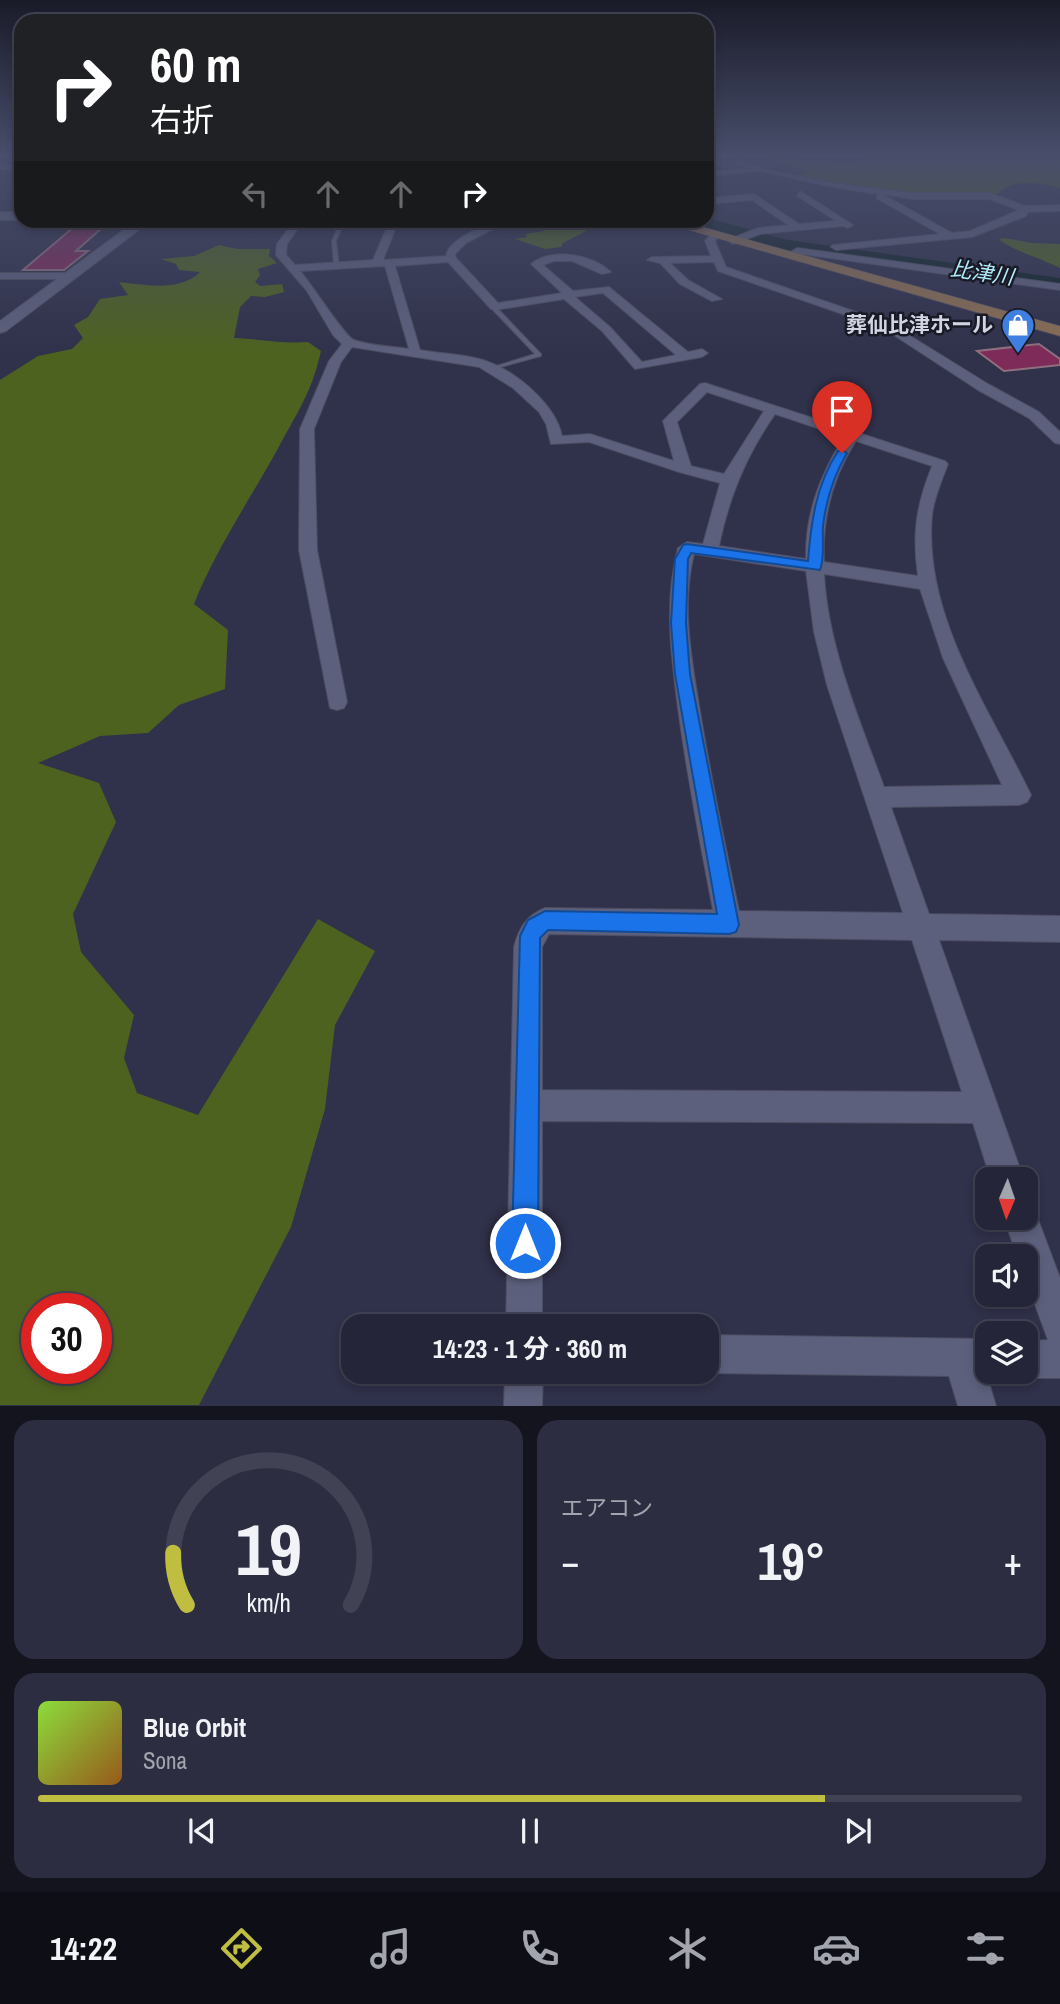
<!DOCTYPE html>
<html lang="ja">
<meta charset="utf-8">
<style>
body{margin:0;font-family:"Archivo Narrow","Noto Sans JP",sans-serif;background:#2c2d40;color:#f1f3f6;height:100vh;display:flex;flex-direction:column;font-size:26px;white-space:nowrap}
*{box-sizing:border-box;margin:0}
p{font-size:23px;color:#a3a5ae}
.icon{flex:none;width:38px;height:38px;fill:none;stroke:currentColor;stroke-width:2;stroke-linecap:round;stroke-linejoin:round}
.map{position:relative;height:1406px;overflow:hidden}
.details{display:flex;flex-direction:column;gap:14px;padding:14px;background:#14141f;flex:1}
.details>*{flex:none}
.hud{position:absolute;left:14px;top:14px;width:700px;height:214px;border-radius:21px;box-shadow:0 4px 10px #0003,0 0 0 2px #414253;background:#202124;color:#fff;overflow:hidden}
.needle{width:46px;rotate:182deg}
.buttons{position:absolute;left:975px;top:1167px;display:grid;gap:14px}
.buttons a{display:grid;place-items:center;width:63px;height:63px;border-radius:14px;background:#242538;box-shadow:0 4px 10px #0003,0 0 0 2px #414253;font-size:35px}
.speed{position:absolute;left:21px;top:1293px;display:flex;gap:14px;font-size:35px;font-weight:700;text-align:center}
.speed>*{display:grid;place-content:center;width:91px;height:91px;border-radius:50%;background:#242538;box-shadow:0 4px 10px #0003,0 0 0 2px #414253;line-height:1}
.speed .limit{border:10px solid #d22;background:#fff;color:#111}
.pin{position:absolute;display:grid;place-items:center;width:60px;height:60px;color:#fff;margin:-72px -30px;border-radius:50% 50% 50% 0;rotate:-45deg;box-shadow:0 0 7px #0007}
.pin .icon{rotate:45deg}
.me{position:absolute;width:77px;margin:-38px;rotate:0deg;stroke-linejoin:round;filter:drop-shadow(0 0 5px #0008)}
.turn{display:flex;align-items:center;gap:24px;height:147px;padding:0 21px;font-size:32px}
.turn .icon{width:91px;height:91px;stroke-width:2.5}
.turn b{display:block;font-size:49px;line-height:60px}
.lanes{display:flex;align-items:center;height:66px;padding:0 21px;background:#0003;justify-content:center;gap:35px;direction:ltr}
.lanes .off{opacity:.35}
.big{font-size:52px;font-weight:700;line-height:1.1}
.details .widget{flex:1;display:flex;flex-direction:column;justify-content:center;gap:10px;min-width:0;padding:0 24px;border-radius:21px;background:#2c2d40}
.details .dial{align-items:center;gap:0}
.dial svg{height:182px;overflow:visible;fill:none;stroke:#414253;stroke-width:7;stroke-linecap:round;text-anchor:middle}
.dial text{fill:#f1f3f6;stroke:none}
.song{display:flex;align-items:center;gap:21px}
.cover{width:84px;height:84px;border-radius:10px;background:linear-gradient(135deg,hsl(90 70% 55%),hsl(30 70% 35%))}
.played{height:7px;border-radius:4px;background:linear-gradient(90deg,#c0be40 80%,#414253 80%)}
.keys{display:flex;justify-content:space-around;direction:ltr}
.heat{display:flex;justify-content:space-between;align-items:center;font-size:38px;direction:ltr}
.details .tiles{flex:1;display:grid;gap:14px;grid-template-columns:1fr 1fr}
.widget:last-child{grid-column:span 2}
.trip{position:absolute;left:341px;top:1314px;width:378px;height:70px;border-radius:21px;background:#242538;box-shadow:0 4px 10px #0003,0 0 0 2px #414253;font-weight:700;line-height:70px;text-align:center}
.tab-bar{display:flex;height:112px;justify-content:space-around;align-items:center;background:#0e0f16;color:#a3a5ae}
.tab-bar .icon{width:49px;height:49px}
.tab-bar .selected{color:#c0be40}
.tab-bar b{font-size:32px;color:#f1f3f6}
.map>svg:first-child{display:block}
.green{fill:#4e6220;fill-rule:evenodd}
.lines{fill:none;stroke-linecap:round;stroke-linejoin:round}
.river{fill:#102327;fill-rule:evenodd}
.building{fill:#7f2b5a;stroke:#8f6f7e;stroke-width:2}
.lane-casing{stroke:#4c4d62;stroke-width:2}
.street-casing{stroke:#4c4d62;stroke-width:2}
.secondary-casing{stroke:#4c4d62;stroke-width:2}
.primary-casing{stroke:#4c4d62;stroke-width:1}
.lane{fill:#5d607c;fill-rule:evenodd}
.street{fill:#5d607c;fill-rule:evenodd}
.secondary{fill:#5d607c;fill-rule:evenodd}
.primary{fill:#8a6e53;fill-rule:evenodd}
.route{fill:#1a73e8;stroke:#114b97;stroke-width:2}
.labels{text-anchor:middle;stroke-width:5;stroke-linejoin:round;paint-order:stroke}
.far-water-label{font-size:21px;font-style:italic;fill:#b2eefc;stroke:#191a26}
.far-poi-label{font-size:21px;font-weight:bold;fill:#d2d4e4;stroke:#191a26;text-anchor:end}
</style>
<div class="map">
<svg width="1060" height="1406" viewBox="0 0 1060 1406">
<rect width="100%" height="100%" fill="#30314a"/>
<g class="green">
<path d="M765,156C802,156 833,168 872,160L867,156H1060V188C1041,183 1012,178 998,194H912L813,181L799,176L805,172L801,169Z"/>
<polygon points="524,221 585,222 583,224 594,227 563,243 561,247 545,249 515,239 527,237 525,234 544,231 545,227"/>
<path d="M1005,238L1032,243L1060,244V268C1045,260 1007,248 999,239Z"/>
<path d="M219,245L237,249H270L269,256L277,263L258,269L260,275L255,282L260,286L282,284L284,292L265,297L251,296L240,307L234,338C261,339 281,344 308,342L321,351C313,387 301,407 283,439C254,494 217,546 194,604L228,630L225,689L179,705L148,733L100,736L38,763L99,783L116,822L73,914L81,952L134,1015L124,1058L137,1093L198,1115L318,919L375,951L335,1025L325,1109L291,1227L199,1405H0V380L38,356L72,349L83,338L74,325L88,317L100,299L128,295L119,282C145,285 180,292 200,272L179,270L176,264L161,259L194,256ZM96,1309V1368H37V1309Z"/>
</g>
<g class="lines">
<polygon class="river" points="707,218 788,240 1060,278 1060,290 788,252 700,229 690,220 707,220"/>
</g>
<g class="building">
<polygon points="75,226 104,226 76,251 88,251 64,270 23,270"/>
<polygon points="1039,344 1060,359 1060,365 1004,371 977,351"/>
</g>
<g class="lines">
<defs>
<g id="lane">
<polygon points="298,223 343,225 336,241 339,266 334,265 332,241 338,227 296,225"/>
<polygon points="493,306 497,306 498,309 541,354 541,356 490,370 490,368 535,354 493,310"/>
</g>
<g id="street">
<path d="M737,160L777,172L833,183L912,193H990L1025,206L1060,205V211L1028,212L1026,216L972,237L836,250L831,247L833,245L940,234L876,198L878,194L833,187L760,171L707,176V172L750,168L737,164ZM882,194L912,199H989L1019,210L970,231L952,233Z"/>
<rect x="0" y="165" width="21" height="4"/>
<polygon points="800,191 853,225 848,228 843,226 760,234 733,244 728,241 730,239 758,228 788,225 752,200 707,204 707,198 754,194 799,224 836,221 797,196"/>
<path d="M295,220H304L287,244L286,255L295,265L373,260L390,220H399L383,260L446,256C448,238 494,220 511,220L466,243L455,254L456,258L498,303L562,293L531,264C553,247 591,254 611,272L602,274L572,261H554L543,265L573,291L609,287L688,352L702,349L708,353L702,357L635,369L602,331L564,299L495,310L491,309L448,262L395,266L420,350C441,354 466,354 486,361C516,371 556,405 562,436L590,434L674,461L663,421L700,384L705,383L945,461L948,464C942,480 934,498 932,515C923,616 989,708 1031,795L1027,802L1019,805L891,807L929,914L1060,916V942L939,940L1024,1180H991L973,1123L542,1121V1326H506L514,947C519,928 526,916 545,908L713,910C700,843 687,776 678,708C671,655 664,601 678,548L687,542L703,544L720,483L679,472L589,442L551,444L546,424L539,412L513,388L479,367L352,347L341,362L314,429L317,550L347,702L344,708L337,710L330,708L299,550L300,429L329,361L342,344L333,335L307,291L276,255L277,244ZM385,266L409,349C392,346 370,346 354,340C344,336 312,284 300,271ZM603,293L676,355L642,362L610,327L575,297ZM707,392L764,411L724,474L691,466L677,422ZM775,414L844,437C820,475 805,514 806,559L719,546C729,497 746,456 775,414ZM856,441L932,466C916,506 912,534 918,576L824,562C822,518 832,478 856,441ZM694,554L806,571L814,632L827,685L903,913L739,911C724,840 709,770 698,699C690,651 682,601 694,554ZM824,574L920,589L943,658L1002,785L884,787C859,718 828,647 824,574ZM549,934L912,940L962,1092L542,1090V947Z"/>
<polygon points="612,220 666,220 667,221 651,226"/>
<polygon points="712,233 720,235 715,241 726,267 891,324 988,384 1039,412 1060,432 1060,444 1055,443 1029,418 978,390 883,328 718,271 714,262 670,263 688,280 722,299 712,301 680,284 660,263 647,260 652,257 711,256 705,241"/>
<polygon points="797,248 1060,284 1060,290 794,253 792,251"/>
<polygon points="0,273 71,273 76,276 71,279 0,279"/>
<polygon points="1026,1203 1033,1206 1060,1278 1060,1378 1026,1378 1013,1372 1026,1372 1026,1341 1048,1340 1026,1280 1026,1256 1017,1256 1004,1218 1026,1218"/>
<polygon points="707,1335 987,1339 987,1372 998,1372 987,1376 996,1406 958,1406 949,1376 707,1373"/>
<polygon points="505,1372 543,1372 542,1406 504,1406"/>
</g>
<g id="secondary">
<rect x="0" y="212" width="21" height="8"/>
<polygon points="137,220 152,220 6,331 0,333 0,321"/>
</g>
<polygon id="primary" points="654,220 677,220 1060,326 1060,336"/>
</defs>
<use href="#lane" class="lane-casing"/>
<use href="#street" class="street-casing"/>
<use href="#secondary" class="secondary-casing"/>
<use href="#primary" class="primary-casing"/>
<use href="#lane" class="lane"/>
<use href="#street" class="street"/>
<use href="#secondary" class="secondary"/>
<use href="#primary" class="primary"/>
</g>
<linearGradient id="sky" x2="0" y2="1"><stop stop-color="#1a1b29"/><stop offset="0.44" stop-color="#484e6b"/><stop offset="1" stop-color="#484e6b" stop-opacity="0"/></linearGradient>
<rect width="1060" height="353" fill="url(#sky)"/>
<path class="route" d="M842,450L847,453C834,475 826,500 823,526C822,540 825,557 820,570L691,553L688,559L686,623L690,674L739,925L736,932L729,934L548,930L540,938L538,1243L534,1253L525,1256L516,1253L512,1243L520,936L528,920L545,911L717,914L675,674L671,623L675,559L683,545L687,544L808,561C811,522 816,485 838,451Z"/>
<defs>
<symbol id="shop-pin" viewBox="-11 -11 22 30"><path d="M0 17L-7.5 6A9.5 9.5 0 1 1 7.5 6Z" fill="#3f7fe0" stroke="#191a26"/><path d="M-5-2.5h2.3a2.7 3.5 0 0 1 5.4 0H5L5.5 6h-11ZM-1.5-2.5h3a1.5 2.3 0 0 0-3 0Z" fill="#fff"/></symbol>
</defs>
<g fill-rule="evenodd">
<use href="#shop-pin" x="999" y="306" width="38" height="52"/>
</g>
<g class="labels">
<g class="far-water-label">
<text transform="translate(982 273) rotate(8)" y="7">比津川</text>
</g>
<g class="far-poi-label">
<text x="993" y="332">葬仙比津ホール</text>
</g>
</g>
</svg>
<div class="buttons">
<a><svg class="needle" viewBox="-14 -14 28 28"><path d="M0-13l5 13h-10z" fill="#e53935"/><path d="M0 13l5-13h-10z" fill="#a3a5ae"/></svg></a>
<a><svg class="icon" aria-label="sound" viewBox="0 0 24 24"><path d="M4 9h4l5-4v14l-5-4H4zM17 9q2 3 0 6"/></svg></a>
<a><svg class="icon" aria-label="layers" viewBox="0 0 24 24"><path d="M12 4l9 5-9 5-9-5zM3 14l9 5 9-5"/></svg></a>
</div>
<div class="speed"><div class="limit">30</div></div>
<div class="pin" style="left:842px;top:453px;background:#d93025"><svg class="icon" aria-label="arrive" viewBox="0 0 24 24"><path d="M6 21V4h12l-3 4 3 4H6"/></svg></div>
<svg class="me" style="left:525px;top:1243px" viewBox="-20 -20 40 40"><circle r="17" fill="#1a73e8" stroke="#fff" stroke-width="3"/><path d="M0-11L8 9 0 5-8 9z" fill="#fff"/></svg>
<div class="trip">14:23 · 1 分 · 360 m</div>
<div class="hud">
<div class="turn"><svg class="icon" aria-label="right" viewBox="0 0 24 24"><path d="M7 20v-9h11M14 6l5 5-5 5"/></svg><div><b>60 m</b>右折</div></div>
<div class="lanes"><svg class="icon off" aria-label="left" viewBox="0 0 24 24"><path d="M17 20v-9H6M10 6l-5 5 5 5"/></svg><svg class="icon off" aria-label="ahead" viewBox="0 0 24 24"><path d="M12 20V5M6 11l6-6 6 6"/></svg><svg class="icon off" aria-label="ahead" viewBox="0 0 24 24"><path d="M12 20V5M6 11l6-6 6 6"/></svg><svg class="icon" aria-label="right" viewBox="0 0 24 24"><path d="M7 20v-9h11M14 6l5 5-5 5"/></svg></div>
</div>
</div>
<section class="details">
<div class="tiles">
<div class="widget dial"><svg viewBox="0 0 100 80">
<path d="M14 69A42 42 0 1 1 86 69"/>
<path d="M14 69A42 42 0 0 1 8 46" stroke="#c0be40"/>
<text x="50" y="56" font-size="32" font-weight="700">19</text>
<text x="50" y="72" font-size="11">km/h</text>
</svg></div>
<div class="widget"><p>エアコン</p>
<div class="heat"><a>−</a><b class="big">19°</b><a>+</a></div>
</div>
<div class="widget">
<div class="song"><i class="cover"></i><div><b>Blue Orbit</b><p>Sona</p></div></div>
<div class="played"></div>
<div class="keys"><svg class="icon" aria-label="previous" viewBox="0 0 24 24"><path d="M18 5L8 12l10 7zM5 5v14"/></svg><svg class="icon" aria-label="pause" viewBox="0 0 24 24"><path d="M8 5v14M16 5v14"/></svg><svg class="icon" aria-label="next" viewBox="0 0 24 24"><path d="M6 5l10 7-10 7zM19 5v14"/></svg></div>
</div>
</div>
</section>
<nav class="tab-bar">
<b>14:22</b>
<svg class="icon selected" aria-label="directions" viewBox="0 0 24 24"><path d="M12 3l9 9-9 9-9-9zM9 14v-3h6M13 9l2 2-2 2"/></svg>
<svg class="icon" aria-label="music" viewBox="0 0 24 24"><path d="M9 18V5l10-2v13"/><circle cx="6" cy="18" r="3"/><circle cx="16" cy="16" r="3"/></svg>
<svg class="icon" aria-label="phone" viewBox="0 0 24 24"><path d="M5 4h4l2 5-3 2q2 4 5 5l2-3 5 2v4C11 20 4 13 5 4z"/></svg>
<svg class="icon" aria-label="climate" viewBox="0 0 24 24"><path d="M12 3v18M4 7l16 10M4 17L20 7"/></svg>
<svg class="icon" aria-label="car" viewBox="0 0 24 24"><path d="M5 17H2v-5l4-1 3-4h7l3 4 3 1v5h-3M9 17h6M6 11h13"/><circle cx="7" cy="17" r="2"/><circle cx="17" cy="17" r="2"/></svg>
<svg class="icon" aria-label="filters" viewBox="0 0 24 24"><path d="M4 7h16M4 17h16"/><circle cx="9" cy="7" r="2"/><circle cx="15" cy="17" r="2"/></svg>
</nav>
